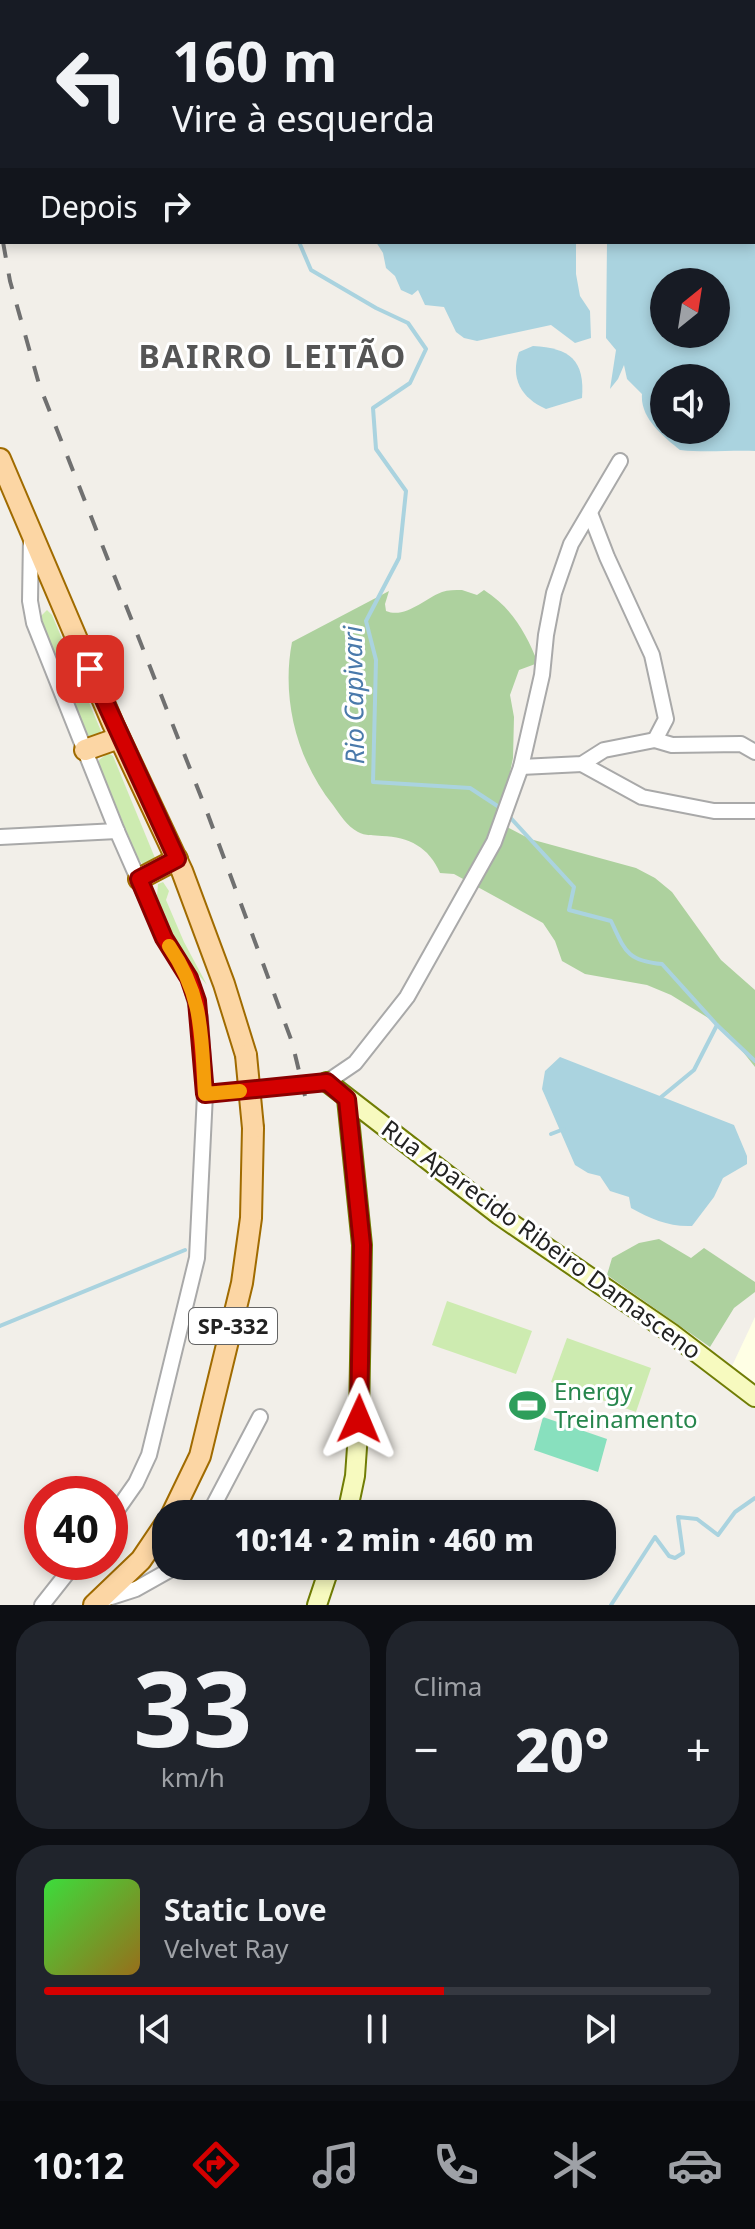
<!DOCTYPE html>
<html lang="pt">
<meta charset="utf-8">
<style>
body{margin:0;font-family:"Noto Sans",sans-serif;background:#20242c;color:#f1f3f6;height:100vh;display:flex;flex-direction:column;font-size:30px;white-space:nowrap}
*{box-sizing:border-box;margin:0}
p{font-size:26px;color:#9ea1a6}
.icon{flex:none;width:44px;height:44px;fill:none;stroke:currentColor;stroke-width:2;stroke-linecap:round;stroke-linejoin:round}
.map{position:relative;height:1605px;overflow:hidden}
.drawer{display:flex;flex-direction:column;gap:16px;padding:16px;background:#0d0f14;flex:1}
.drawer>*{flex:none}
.top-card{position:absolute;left:0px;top:0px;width:756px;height:244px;box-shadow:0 4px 12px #0003;background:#171b24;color:#f1f3f6;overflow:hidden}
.needle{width:52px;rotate:30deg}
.tools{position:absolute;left:650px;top:268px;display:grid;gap:16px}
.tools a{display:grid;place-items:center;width:80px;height:80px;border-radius:50%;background:#171b24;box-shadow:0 4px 12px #0003;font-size:40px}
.speed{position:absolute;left:24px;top:1476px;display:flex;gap:16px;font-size:40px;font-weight:700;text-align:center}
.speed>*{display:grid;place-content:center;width:104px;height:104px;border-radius:50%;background:#171b24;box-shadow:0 4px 12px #0003;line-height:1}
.speed .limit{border:12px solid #d22;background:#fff;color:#111}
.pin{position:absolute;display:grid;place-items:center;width:68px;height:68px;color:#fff;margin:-34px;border-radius:16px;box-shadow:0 4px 12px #0006}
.me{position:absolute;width:88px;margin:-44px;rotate:1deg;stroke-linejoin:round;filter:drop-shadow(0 0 6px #0008)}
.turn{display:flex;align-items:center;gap:28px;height:168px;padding:0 40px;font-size:36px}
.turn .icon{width:104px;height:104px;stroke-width:2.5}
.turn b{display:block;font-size:56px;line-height:68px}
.then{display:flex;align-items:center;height:76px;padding:0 40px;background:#0003;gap:16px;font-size:30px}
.big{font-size:60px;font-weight:800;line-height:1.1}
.drawer .widget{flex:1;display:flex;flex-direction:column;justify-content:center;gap:12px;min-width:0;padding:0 28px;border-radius:32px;background:#20242c}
.drawer .dial{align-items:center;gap:0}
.dial b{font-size:104px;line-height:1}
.song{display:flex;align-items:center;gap:24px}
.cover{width:96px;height:96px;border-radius:12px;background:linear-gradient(135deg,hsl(120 70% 55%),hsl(40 70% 35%))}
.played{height:8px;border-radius:4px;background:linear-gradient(90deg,#d40000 60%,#363941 60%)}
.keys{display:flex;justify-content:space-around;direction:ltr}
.heat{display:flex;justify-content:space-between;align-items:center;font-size:44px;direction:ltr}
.drawer .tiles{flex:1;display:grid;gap:16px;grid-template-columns:1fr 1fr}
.widget:last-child{grid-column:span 2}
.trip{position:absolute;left:152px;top:1500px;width:464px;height:80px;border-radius:32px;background:#171b24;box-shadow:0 4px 12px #0003;font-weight:800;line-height:80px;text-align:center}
.tabs{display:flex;height:128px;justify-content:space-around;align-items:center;background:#090b0e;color:#9ea1a6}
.tabs .icon{width:56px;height:56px}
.tabs .selected{color:#d40000}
.tabs b{font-size:36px;color:#f1f3f6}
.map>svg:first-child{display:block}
.education{fill:#ffffe5}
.grass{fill:#cdebb0}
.forest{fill:#add19e}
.pitch{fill:#88e0be}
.water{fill:#aad3df;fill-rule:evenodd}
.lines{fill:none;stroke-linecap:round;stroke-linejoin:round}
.stream{stroke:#aad3df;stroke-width:4}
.street-casing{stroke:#a9a9a9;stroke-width:18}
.secondary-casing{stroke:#707d05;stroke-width:22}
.primary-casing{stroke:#a06b00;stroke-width:24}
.street{stroke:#fff;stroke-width:14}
.secondary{stroke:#f7fabf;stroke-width:18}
.primary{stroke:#fcd6a4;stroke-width:20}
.rail{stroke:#707070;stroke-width:4;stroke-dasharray:16 16;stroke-linecap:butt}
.primary-bridge-casing{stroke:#a06b00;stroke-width:24;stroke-linecap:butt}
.primary-bridge{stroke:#fcd6a4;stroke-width:20}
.route-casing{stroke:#8a0000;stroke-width:20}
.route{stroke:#d40000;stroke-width:14}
.slow{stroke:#f59e0b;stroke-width:14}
.labels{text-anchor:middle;stroke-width:6;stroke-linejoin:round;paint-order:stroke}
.shield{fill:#fff;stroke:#646464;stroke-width:2}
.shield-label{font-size:22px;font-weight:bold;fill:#222}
.street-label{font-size:24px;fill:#222;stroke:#fff}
.leisure-label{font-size:24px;fill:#27864d;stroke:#fff;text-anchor:start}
.water-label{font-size:26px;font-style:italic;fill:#4a7aab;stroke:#fff}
.district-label{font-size:32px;font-weight:bold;letter-spacing:2px;fill:#555;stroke:#fff}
</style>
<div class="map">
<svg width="755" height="1605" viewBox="0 0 755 1605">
<rect width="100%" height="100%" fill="#f2efe9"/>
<polygon class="education" points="755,1317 755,1383 732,1366"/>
<g class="grass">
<polygon points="47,610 52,615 101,731 98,738 86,736 39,618"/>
<polygon points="108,753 113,756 155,858 153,866 145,867 137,857 99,764 99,760"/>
<polygon points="163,882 169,891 166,900 184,942 207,985 178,950 157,896 158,884"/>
<polygon points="447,1301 532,1331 516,1374 432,1345"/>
<polygon points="567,1338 651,1368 636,1412 551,1382"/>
</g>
<g class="forest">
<polygon points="69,0 726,0 73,2"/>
<path d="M462,590L477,595L484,590C512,608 526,633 538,663L519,670L510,695L514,717L513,758L501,815L505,826L530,839L636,868L655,878L672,892L721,960L755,990V1067L728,1033L710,1019L671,995L647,985L585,974L562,961L555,941L543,923L454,874L440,873C429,847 409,837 382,836C374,835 365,836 358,832C347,826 340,815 333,805C297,760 281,699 292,642L389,591L385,604L386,611C405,619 424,599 442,592C448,590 455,590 462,590Z"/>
<polygon points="659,1239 691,1258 704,1248 755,1282 755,1292 734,1308 710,1347 607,1275 612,1258 639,1243"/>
</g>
<polygon class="pitch" points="543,1417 607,1439 598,1472 534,1450"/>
<g class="water">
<path d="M755,145V451C729,450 706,453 680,450C663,436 640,418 642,394L627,379L624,365L618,379L610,389L616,350L606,338L607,242H754ZM664,282H716V334H664ZM716,378V430H664V378Z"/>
<polygon points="376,242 576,242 576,274 580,296 590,311 591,338 575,343 551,325 477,341 464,338 456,332 444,307 425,305 418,290 412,295 401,290 395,276 386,268 383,253"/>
<path d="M533,346C570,348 585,360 582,398L546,409C521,398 510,378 519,352Z"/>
<path d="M560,1057L734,1125L747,1156V1164L723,1178L714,1197L692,1226C669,1227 651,1219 631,1208L629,1197L610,1191L600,1176L588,1173L575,1165L542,1089L545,1071Z"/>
</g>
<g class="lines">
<g class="stream">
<polyline points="61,0 62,2"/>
<polyline points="299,242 311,270 376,308 408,323 426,349 410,383 373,408 376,449 406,491 399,558 366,621 376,660 373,782 470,788 502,809"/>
<path d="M508,815L574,887L569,910L611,921C625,951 627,961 662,964L717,1025L755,1061"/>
<polyline points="660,1098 694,1070 717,1025"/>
<polyline points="551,1134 564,1129"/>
<polyline points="0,1326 185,1250"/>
<polyline points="611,1605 655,1537 669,1556 675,1558 683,1553 678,1517 697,1519 718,1535 735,1512 755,1498"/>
</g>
<defs>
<g id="street">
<polyline points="590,513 607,557 652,655 666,719 655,740"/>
<polyline points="31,538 30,601 34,623 117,831 164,938 189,978 200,1018 205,1094 197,1258 149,1455 136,1483 110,1520"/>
<polyline points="582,764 642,797 714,811 755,811"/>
<polyline points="521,767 582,764 604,750 655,740 672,745 741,744 755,752"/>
<polyline points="0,837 117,831"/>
<polyline points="205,1094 327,1082 355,1063 407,997 494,842 521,767 542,675 546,635 554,593 571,544 620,461"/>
<polyline points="209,1514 260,1417"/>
<polyline points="102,1600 136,1589 177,1566"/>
<polyline points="42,1605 76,1562"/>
</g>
<g id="secondary">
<polyline points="327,1082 499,1215 671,1333 755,1397"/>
<polyline points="347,1514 355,1476 359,1419 362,1245 347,1099"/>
<polyline points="317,1605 330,1566"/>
</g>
<g id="primary">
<polyline points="0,459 113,724 182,871 224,984 246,1055"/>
<polyline points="85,750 119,738"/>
<polyline points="139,879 177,859"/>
<polyline points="172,1514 200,1456 242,1283 251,1218 253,1128"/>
<polyline points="94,1605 141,1560 166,1523"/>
</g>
</defs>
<use href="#street" class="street-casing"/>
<use href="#secondary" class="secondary-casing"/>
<use href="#primary" class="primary-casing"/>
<use href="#street" class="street"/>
<use href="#secondary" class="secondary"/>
<use href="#primary" class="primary"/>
<polyline class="rail" points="3,242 10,281 39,384 207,812 292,1042 305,1096"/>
<defs>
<polyline id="primary-bridge" points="246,1055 253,1128"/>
</defs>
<use href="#primary-bridge" class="primary-bridge-casing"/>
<use href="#primary-bridge" class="primary-bridge"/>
</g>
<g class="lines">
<defs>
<polyline id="route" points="90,669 177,859 139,879 164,938 189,978 197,1001 205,1094 327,1082 347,1099 362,1245 359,1419"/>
</defs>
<use href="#route" class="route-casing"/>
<use href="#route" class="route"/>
<path class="slow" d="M169,946C204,997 201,1036 205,1094L240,1091"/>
</g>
<defs>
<symbol id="stadium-bare" viewBox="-9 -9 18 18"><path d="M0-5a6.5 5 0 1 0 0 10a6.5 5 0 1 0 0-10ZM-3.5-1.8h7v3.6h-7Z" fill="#2e9e5b" stroke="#fff" stroke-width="2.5" paint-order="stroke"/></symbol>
</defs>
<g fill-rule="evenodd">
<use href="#stadium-bare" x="502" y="1380" width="51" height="51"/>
</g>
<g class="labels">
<rect class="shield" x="189" y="1308" width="88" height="36" rx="6"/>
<g class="shield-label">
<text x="233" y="1334">SP-332</text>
</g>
<g class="street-label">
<text transform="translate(541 1240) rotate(36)" y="8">Rua Aparecido Ribeiro Damasceno</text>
</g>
<g class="leisure-label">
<text x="554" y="1400">Energy<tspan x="554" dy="28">Treinamento</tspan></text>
</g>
<g class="water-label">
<text transform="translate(354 695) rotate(-91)" y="9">Rio Capivari</text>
</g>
<g class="district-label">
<text x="273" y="368">BAIRRO LEITÃO</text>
</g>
</g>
</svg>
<div class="tools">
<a><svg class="needle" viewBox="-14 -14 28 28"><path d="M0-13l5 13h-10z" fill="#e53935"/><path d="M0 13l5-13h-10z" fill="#9ea1a6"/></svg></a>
<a><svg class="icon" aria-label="sound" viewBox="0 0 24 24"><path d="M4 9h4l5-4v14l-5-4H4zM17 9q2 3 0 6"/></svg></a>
</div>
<div class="speed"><div class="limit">40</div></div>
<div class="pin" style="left:90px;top:669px;background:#d93025"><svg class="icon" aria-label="arrive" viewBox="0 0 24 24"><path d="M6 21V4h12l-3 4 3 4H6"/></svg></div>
<svg class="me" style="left:359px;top:1419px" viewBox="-20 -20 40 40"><path d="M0-17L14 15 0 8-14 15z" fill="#d40000" stroke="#fff" stroke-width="4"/></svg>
<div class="trip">10:14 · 2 min · 460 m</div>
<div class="top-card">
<div class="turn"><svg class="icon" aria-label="left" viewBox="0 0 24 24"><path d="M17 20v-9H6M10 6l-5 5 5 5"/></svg><div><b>160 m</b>Vire à esquerda</div></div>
<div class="then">Depois<svg class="icon" aria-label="right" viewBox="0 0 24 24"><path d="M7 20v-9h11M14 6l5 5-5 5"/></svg></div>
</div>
</div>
<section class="drawer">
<div class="tiles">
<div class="widget dial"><b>33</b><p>km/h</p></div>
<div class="widget"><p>Clima</p>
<div class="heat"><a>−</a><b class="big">20°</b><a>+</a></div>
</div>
<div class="widget">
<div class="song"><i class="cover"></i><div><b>Static Love</b><p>Velvet Ray</p></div></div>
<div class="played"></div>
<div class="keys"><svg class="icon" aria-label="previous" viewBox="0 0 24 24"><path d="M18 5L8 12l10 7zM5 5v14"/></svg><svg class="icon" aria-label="pause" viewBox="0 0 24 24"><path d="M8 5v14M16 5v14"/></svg><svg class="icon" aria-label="next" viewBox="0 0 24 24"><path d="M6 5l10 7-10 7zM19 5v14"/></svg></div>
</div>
</div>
</section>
<nav class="tabs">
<b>10:12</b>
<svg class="icon selected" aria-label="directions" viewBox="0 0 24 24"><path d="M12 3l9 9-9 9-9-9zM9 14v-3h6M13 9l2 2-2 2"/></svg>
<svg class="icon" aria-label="music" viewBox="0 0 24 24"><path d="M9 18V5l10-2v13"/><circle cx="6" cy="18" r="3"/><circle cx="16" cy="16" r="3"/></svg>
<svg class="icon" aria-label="phone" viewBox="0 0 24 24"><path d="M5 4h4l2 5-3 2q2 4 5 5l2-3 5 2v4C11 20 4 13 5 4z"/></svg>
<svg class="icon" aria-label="climate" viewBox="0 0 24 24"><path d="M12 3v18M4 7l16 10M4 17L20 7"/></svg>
<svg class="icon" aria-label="car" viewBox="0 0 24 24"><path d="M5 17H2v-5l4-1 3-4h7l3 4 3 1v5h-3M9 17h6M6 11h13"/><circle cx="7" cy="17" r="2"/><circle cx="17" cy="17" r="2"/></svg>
</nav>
